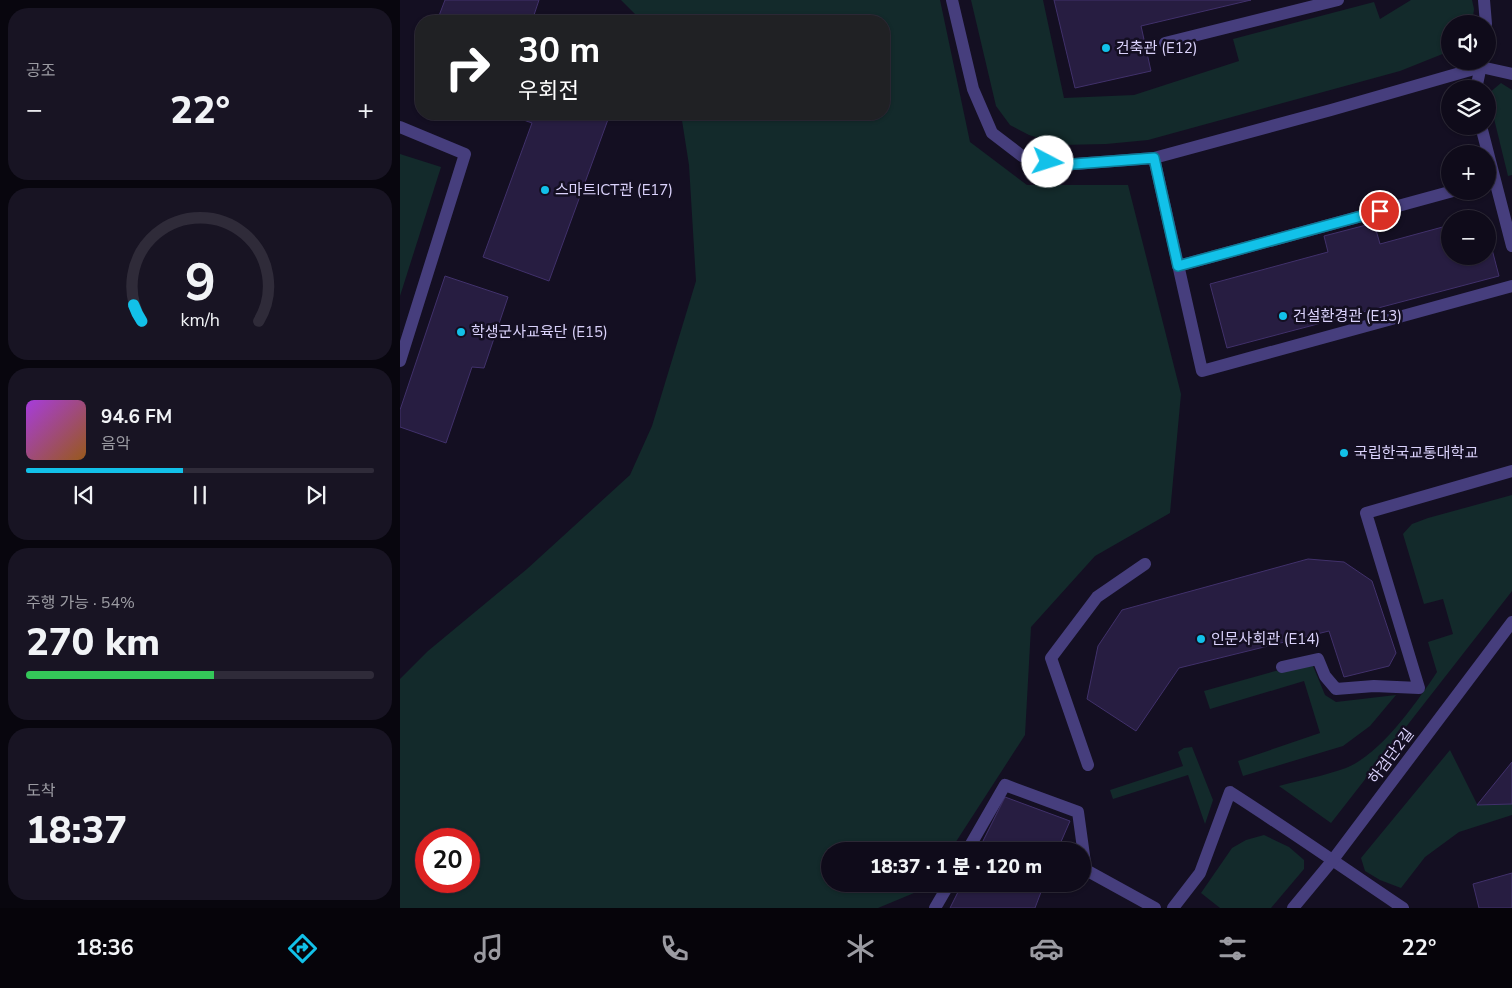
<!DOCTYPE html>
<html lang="ko">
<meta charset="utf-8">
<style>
body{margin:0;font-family:"Nunito Sans","Noto Sans KR",sans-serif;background:#181423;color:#f1f3f6;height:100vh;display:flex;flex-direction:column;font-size:19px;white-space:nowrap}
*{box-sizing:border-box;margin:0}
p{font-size:16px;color:#9b9ba2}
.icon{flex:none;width:28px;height:28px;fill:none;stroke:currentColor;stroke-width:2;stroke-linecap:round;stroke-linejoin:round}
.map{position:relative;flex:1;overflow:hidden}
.panel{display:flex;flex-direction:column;gap:8px;padding:8px;background:#08060e;width:400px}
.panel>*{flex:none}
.hud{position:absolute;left:15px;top:15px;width:475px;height:105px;border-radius:20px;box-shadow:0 1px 4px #0004,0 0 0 1px #2f2b39;background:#202124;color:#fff;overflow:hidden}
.controls{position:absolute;left:1041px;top:15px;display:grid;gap:10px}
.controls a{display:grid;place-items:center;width:55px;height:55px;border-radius:50%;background:#0f0b1a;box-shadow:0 1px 4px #0004,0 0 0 1px #2f2b39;font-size:25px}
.speed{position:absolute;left:15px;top:828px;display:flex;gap:10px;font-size:25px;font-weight:700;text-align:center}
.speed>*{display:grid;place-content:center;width:65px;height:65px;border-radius:50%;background:#0f0b1a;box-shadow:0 1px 4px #0004,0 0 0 1px #2f2b39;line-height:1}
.speed .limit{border:8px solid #d22;background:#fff;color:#111}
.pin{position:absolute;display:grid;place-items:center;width:42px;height:42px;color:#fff;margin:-21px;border:2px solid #fff;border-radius:50%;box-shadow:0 1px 5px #0007}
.me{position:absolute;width:55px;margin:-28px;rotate:95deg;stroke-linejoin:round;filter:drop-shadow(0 0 4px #0008)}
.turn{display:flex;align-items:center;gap:18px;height:105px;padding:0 20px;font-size:22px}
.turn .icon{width:65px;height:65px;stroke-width:2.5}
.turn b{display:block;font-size:35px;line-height:42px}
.big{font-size:38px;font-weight:800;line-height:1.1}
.panel .widget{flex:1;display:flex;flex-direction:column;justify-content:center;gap:8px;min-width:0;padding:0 18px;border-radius:20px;background:#181423}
.panel .dial{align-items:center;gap:0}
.dial svg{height:130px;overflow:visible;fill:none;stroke:#2f2b39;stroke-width:7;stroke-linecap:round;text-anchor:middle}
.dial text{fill:#f1f3f6;stroke:none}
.song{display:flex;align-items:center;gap:15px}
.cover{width:60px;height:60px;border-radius:8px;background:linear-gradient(135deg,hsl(280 70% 55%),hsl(30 70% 35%))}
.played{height:5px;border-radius:2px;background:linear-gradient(90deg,#12c1e9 45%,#2f2b39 45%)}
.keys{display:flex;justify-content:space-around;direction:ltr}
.heat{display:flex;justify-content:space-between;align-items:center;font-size:28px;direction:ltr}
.charge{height:8px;border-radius:4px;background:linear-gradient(90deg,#34c759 54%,#2f2b39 0)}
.trip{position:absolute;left:421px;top:842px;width:270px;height:50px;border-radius:25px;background:#0f0b1a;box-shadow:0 1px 4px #0004,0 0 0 1px #2f2b39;font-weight:800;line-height:50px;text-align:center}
.tabs{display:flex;height:80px;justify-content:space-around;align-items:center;background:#06040a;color:#9b9ba2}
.tabs .icon{width:35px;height:35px}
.tabs .current{color:#12c1e9}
.tabs b{font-size:22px;color:#f1f3f6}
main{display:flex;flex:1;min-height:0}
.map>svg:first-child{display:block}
.green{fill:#132a2b;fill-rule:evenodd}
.building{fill:#271d41;stroke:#41316b}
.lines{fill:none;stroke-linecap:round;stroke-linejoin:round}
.minor{stroke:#463e7d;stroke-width:12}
.route-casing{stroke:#0c7d97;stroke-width:12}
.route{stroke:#12c1e9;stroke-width:9}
.poi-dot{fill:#12c1e9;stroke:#140f22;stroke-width:2}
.labels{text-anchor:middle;stroke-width:5;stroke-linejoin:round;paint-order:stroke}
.poi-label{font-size:15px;fill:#dbd3fc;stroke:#140f22;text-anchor:start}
.street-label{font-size:15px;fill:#dbd3fc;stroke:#140f22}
</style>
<main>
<section class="panel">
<div class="widget"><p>공조</p>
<div class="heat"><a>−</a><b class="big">22°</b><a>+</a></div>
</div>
<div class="widget dial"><svg viewBox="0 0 100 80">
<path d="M14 69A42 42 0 1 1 86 69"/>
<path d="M14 69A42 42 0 0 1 9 59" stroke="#12c1e9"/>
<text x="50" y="56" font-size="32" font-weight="700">9</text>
<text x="50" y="72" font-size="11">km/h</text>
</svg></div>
<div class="widget">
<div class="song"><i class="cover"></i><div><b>94.6 FM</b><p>음악</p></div></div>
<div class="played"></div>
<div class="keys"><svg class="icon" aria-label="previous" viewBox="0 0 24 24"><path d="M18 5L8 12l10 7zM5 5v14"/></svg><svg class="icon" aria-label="pause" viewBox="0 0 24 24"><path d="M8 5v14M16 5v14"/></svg><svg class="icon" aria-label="next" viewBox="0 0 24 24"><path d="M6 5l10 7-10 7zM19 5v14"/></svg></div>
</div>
<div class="widget"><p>주행 가능 · 54%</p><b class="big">270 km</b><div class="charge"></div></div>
<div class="widget"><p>도착</p><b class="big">18:37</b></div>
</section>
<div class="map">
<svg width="1112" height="908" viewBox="0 0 1112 908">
<rect width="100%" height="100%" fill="#140f22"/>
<g class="green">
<path d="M221,0H540L570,142L627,185H728L781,394L770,513L695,556L631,627L625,735L550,851H430V884H529L526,888L478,908H0V679L28,651L127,569L230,475L252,426L296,281L289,165L281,114H484V21H242ZM26,839H69V881H26Z"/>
<polygon points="571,0 643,0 664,98 734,95 839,61 833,39 974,2 980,19 1011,0 1072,0 1074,9 1072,24 1050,24 1050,51 1000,71 748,140 706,144 661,145 629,135 610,125 596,106"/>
<polygon points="1101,83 1112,90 1112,175 1108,176 1088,94"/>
<polygon points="0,154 41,167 0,296"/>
<path d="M1112,495V591L931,823L879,786C901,780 924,776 946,768C980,755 1017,702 1037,672L1028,642L1053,634L1043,599L1024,604L1003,534L1012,524L1028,518Z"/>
<polygon points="911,661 925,695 936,702 996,695 970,726 943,746 843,776 838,761 920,733 904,681 810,709 804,691"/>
<polygon points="792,747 813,800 805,824 788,775 713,799 710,790 783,766 778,752 784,748"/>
<polygon points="1050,750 1077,804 1112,804 1112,815 1059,832 1025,857 1001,888 980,880 965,871 961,858"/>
<polygon points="864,835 889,847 904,860 904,869 871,908 820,908 801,893 832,848 846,840"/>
</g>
<g class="building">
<polygon points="45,0 139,0 132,21 37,21"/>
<polygon points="654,0 851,0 741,26 751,71 675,88"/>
<polygon points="21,64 21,83 15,80"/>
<polygon points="107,114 210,114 149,281 83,257 132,123"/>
<polygon points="974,223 980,244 1050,225 1050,256 1088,256 1088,234 1099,276 827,348 810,284 928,252 924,236"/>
<polygon points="45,276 108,297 84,368 72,367 46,443 0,427 0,410"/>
<polygon points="908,559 944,562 972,581 996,653 989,666 944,677 929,631 779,668 736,731 687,699 698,646 722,610"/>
<polygon points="1112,762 1112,804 1077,805"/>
<polygon points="605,797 670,821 657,851 578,851"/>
<polygon points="1112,873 1112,908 1079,908 1073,884"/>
<polygon points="562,884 644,884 635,908 550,908"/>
</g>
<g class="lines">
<g class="minor">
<polyline points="552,0 573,89 592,133 622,156 661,165 754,158 931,110 1081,67"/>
<polyline points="1084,0 1086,24"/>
<polyline points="765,43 938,0"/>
<polyline points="1081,67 1112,74"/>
<polyline points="1076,89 1082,61"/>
<polyline points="1081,126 1112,246"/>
<polyline points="0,127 65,154 0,361"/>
<polyline points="754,158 802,371 1112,286"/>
<polyline points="778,266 1053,191"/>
<polyline points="882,667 918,659 925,676 936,689 974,686 1019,688 966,513 1112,471"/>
<polyline points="688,765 651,658 697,597 745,564"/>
<polyline points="567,851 605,785 678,812 686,870 755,908"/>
<polyline points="535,908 549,884"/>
<path d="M773,908L800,873L830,792C888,829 945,869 1003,908"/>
<polyline points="893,908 932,861 1112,622"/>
</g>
</g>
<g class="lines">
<defs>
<polyline id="route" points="648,162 661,165 754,158 778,266 980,211"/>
</defs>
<use href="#route" class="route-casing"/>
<use href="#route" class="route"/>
</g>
<g class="poi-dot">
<circle cx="706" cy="48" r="5"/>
<circle cx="145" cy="190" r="5"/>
<circle cx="883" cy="316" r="5"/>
<circle cx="61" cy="332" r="5"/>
<circle cx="944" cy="453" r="5"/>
<circle cx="801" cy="639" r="5"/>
</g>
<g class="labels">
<g class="poi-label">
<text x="716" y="53">건축관 (E12)</text>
<text x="155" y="195">스마트ICT관 (E17)</text>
<text x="893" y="321">건설환경관 (E13)</text>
<text x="71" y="337">학생군사교육단 (E15)</text>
<text x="954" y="458">국립한국교통대학교</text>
<text x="811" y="644">인문사회관 (E14)</text>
</g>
<g class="street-label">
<text transform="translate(991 756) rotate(-53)" y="5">하검단2길</text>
</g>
</g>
</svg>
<div class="controls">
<a><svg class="icon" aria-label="sound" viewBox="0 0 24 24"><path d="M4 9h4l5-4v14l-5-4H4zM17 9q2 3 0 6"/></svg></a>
<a><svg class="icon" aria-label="layers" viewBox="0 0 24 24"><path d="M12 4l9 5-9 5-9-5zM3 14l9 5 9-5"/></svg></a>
<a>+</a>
<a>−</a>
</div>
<div class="speed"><div class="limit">20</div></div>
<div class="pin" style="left:980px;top:211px;background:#d93025"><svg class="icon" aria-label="arrive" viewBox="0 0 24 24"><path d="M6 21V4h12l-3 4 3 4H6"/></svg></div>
<svg class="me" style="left:648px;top:162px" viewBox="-20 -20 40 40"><circle r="19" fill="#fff"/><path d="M0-13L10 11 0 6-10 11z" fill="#12c1e9"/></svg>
<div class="trip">18:37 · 1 분 · 120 m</div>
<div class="hud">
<div class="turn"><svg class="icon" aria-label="right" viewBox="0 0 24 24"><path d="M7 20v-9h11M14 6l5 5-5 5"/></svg><div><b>30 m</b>우회전</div></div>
</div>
</div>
</main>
<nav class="tabs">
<b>18:36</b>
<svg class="icon current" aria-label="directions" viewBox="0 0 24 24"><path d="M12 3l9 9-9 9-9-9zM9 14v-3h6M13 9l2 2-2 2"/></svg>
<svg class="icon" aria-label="music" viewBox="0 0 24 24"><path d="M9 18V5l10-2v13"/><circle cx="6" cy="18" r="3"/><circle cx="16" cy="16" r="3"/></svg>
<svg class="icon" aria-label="phone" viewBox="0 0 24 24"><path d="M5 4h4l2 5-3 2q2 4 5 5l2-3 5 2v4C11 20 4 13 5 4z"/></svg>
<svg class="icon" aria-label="climate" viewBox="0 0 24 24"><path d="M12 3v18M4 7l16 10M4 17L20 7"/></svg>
<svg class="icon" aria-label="car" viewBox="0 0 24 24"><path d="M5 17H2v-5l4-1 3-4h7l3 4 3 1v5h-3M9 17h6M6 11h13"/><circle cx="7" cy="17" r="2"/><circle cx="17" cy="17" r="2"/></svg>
<svg class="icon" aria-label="filters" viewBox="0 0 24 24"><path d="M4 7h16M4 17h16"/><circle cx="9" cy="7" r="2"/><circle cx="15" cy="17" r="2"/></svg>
<b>22°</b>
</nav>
